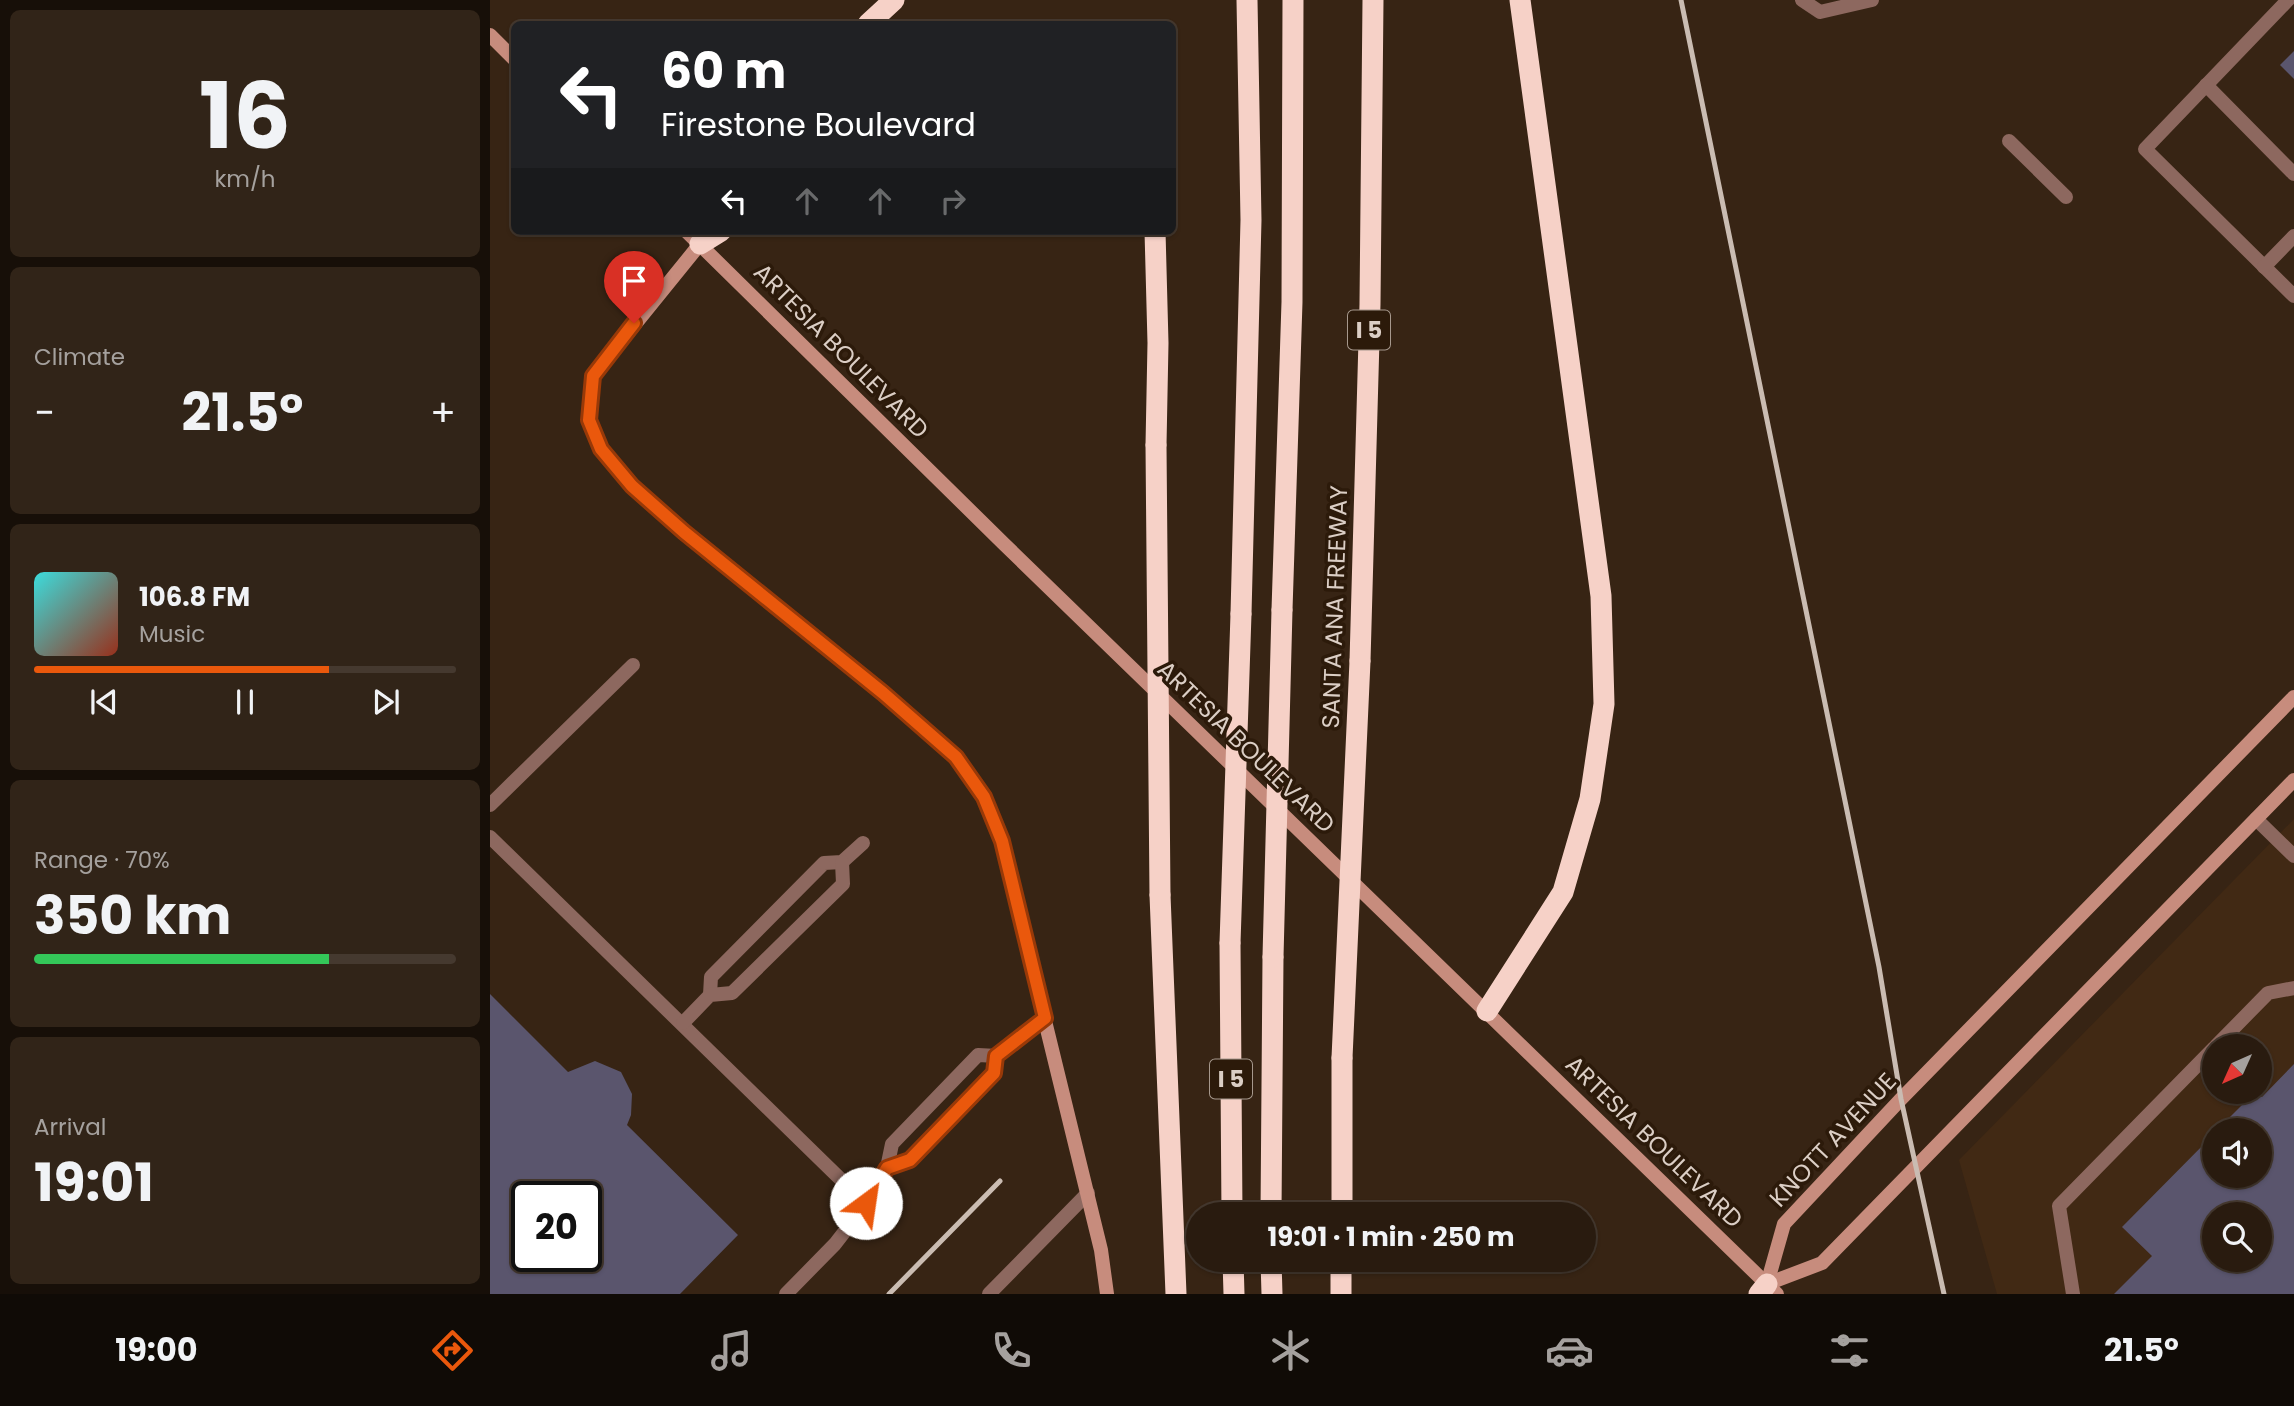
<!DOCTYPE html>
<meta charset="utf-8">
<style>
body{margin:0;font-family:Poppins,sans-serif;background:#312418;color:#f1f3f6;height:100vh;display:flex;flex-direction:column;font-size:26px;white-space:nowrap}
*{box-sizing:border-box;margin:0}
p{font-size:23px;color:#a5a19e}
.icon{flex:none;width:38px;height:38px;fill:none;stroke:currentColor;stroke-width:2;stroke-linecap:round;stroke-linejoin:round}
.map{position:relative;flex:1;overflow:hidden}
.details{display:flex;flex-direction:column;gap:10px;padding:10px;background:#170f08;width:490px}
.details>*{flex:none}
.guide{position:absolute;left:21px;top:21px;width:665px;height:214px;border-radius:10px;box-shadow:0 2px 5px #0004,0 0 0 2px #45392f;background:#202124;color:#fff;overflow:hidden}
.needle{width:46px;rotate:225deg}
.controls{position:absolute;left:1712px;top:1034px;display:grid;gap:14px}
.controls a{display:grid;place-items:center;width:70px;height:70px;border-radius:50%;background:#291b0f;box-shadow:0 2px 5px #0004,0 0 0 2px #45392f;font-size:35px}
.speed{position:absolute;left:21px;top:1181px;display:flex;gap:14px;font-size:35px;font-weight:700;text-align:center}
.speed>*{display:grid;place-content:center;width:91px;height:91px;border-radius:50%;background:#291b0f;box-shadow:0 2px 5px #0004,0 0 0 2px #45392f;line-height:1}
.speed .limit{border:4px solid #111;border-radius:10px;background:#fff;color:#111}
.pin{position:absolute;display:grid;place-items:center;width:60px;height:60px;color:#fff;margin:-72px -30px;border-radius:50% 50% 50% 0;rotate:-45deg;box-shadow:0 0 7px #0007}
.pin .icon{rotate:45deg}
.me{position:absolute;width:77px;margin:-38px;rotate:31deg;stroke-linejoin:round;filter:drop-shadow(0 0 5px #0008)}
.turn{display:flex;align-items:center;gap:24px;height:147px;padding:0 35px;font-size:32px}
.turn .icon{width:91px;height:91px;stroke-width:2.5}
.turn b{display:block;font-size:49px;line-height:60px}
.lanes{display:flex;align-items:center;height:66px;padding:0 35px;background:#0003;justify-content:center;gap:35px;direction:ltr}
.lanes .off{opacity:.35}
.big{font-size:52px;font-weight:700;line-height:1.1}
.details .tile{flex:1;display:flex;flex-direction:column;justify-content:center;gap:10px;min-width:0;padding:0 24px;border-radius:10px;background:#312418}
.details .dial{align-items:center;gap:0}
.dial b{font-size:91px;line-height:1}
.song{display:flex;align-items:center;gap:21px}
.cover{width:84px;height:84px;border-radius:10px;background:linear-gradient(135deg,hsl(180 70% 55%),hsl(10 70% 35%))}
.played{height:7px;border-radius:4px;background:linear-gradient(90deg,#ea580c 70%,#45392f 70%)}
.keys{display:flex;justify-content:space-around;direction:ltr}
.heat{display:flex;justify-content:space-between;align-items:center;font-size:38px;direction:ltr}
.charge{height:10px;border-radius:5px;background:linear-gradient(90deg,#34c759 70%,#45392f 0)}
.trip{position:absolute;left:696px;top:1202px;width:410px;height:70px;border-radius:35px;background:#291b0f;box-shadow:0 2px 5px #0004,0 0 0 2px #45392f;font-weight:700;line-height:70px;text-align:center}
.dock{display:flex;height:112px;justify-content:space-around;align-items:center;background:#100b06;color:#a5a19e}
.dock .icon{width:49px;height:49px}
.dock .selected{color:#ea580c}
.dock b{font-size:32px;color:#f1f3f6}
main{display:flex;flex:1;min-height:0}
.map>svg:first-child{display:block}
.built{fill:#412914;fill-rule:evenodd}
.building{fill:#5a556d;fill-rule:evenodd}
.lines{fill:none;stroke-linecap:round;stroke-linejoin:round}
.lane{stroke:#8d685f;stroke-width:14}
.street{stroke:#8d685f;stroke-width:14}
.secondary{stroke:#c78c7d;stroke-width:14}
.highway{stroke:#f6d1c7;stroke-width:21}
.rail{stroke:#cabcb2;stroke-width:5}
.highway-bridge{stroke:#f6d1c7;stroke-width:21}
.route-casing{stroke:#983908;stroke-width:18}
.route{stroke:#ea580c;stroke-width:12}
.labels{text-anchor:middle;stroke-width:7;stroke-linejoin:round;paint-order:stroke}
.shield{fill:#2c1a0a;stroke:#a6988d;stroke-width:2}
.shield-label{font-size:23px;font-weight:bold;fill:#dbcec5}
.street-label{font-size:24px;fill:#dbcec5;stroke:#2c1a0a}
</style>
<main>
<section class="details">
<div class="tile dial"><b>16</b><p>km/h</p></div>
<div class="tile"><p>Climate</p>
<div class="heat"><a>−</a><b class="big">21.5°</b><a>+</a></div>
</div>
<div class="tile">
<div class="song"><i class="cover"></i><div><b>106.8 FM</b><p>Music</p></div></div>
<div class="played"></div>
<div class="keys"><svg class="icon" aria-label="previous" viewBox="0 0 24 24"><path d="M18 5L8 12l10 7zM5 5v14"/></svg><svg class="icon" aria-label="pause" viewBox="0 0 24 24"><path d="M8 5v14M16 5v14"/></svg><svg class="icon" aria-label="next" viewBox="0 0 24 24"><path d="M6 5l10 7-10 7zM19 5v14"/></svg></div>
</div>
<div class="tile"><p>Range · 70%</p><b class="big">350 km</b><div class="charge"></div></div>
<div class="tile"><p>Arrival</p><b class="big">19:01</b></div>
</section>
<div class="map">
<svg width="1804" height="1294" viewBox="0 0 1804 1294">
<rect width="100%" height="100%" fill="#372414"/>
<path class="built" d="M1804,819V1294H1507L1469,1160ZM1724,1046H1769V1092H1724ZM1724,1130H1769V1176H1724ZM1724,1214H1769V1260H1724Z"/>
<g class="building">
<polygon points="1804,51 1804,79 1790,65"/>
<path d="M0,994L78,1072L105,1061L131,1072L142,1094L141,1115L137,1125L248,1235L190,1294H0ZM37,1197H96V1256H37Z"/>
<path d="M1804,1064V1294H1624L1662,1256L1632,1227L1724,1134V1176H1769V1130H1727L1765,1092L1772,1097ZM1724,1214H1769V1260H1724Z"/>
</g>
<g class="lines">
<g class="lane">
<polyline points="1312,0 1330,12 1382,0"/>
<polyline points="1798,0 1655,149 1804,296"/>
<polyline points="1716,85 1804,174"/>
<polyline points="1519,141 1576,197"/>
<polyline points="1774,267 1804,236"/>
<polyline points="0,805 143,665"/>
<polyline points="0,837 376,1204"/>
<polyline points="220,995 221,977 334,863 352,862 373,843"/>
<polyline points="193,1023 220,995 242,993 353,884 352,862"/>
<polyline points="1726,1046 1778,993 1804,988"/>
<polyline points="397,1168 420,1159 504,1073 507,1056"/>
<polyline points="296,1294 345,1244 376,1204 397,1168 402,1144 488,1055 507,1056 555,1018"/>
<polyline points="499,1294 598,1193"/>
<polyline points="1583,1294 1569,1206 1724,1048"/>
</g>
<polyline class="street" points="1766,819 1804,856"/>
<g class="secondary">
<polyline points="0,35 24,59"/>
<polyline points="196,231 514,544 1287,1294"/>
<polyline points="210,244 103,376 99,420 111,449 142,486 194,532 393,693 465,757 494,797 511,841 611,1250 617,1294"/>
<polyline points="1277,1284 1294,1224 1411,1099 1804,697"/>
<polyline points="1277,1284 1332,1263 1804,780"/>
</g>
<g class="highway">
<polyline points="378,24 404,0"/>
<polyline points="665,231 668,343 666,445"/>
<polyline points="210,244 231,231"/>
<polyline points="792,610 802,302 803,0"/>
<polyline points="751,614 761,220 757,0"/>
<polyline points="870,661 880,304 883,0"/>
<polyline points="670,895 686,1294"/>
<polyline points="740,943 742,1214"/>
<polyline points="997,1011 1073,892 1100,799 1114,704 1111,596 1030,0"/>
<polyline points="781,1214 783,957"/>
<polyline points="852,1214 852,1058"/>
<polyline points="743,1260 744,1294"/>
<polyline points="781,1260 782,1294"/>
<polyline points="851,1294 851,1260"/>
<polyline points="1269,1294 1277,1284"/>
</g>
<g class="rail">
<polyline points="1191,0 1389,967 1411,1099 1454,1294"/>
<polyline points="399,1294 510,1181"/>
</g>
<g class="highway-bridge">
<polyline points="666,445 670,895"/>
<polyline points="740,943 751,614"/>
<polyline points="783,957 792,610"/>
<polyline points="852,1058 870,661"/>
</g>
</g>
<g class="lines">
<defs>
<polyline id="route" points="144,323 103,376 99,420 111,449 142,486 194,532 393,693 466,757 494,797 512,841 555,1018 506,1056 504,1073 420,1160 397,1168 376,1203"/>
</defs>
<use href="#route" class="route-casing"/>
<use href="#route" class="route"/>
</g>
<g class="labels">
<g class="shield">
<rect x="858" y="310.5" width="42" height="39" rx="5"/>
<rect x="720" y="1059.5" width="42" height="39" rx="5"/>
</g>
<g class="shield-label">
<text x="879" y="338">I 5</text>
<text x="741" y="1087">I 5</text>
</g>
<g class="street-label">
<text transform="translate(351 351) rotate(45)" y="8">ARTESIA BOULEVARD</text>
<text transform="translate(845 607) rotate(-88)" y="8">SANTA ANA FREEWAY</text>
<text transform="translate(756 747) rotate(44)" y="8">ARTESIA BOULEVARD</text>
<text transform="translate(1343 1140) rotate(-47)" y="8">KNOTT AVENUE</text>
<text transform="translate(1164 1142) rotate(44)" y="8">ARTESIA BOULEVARD</text>
</g>
</g>
</svg>
<div class="controls">
<a><svg class="needle" viewBox="-14 -14 28 28"><path d="M0-13l5 13h-10z" fill="#e53935"/><path d="M0 13l5-13h-10z" fill="#a5a19e"/></svg></a>
<a><svg class="icon" aria-label="sound" viewBox="0 0 24 24"><path d="M4 9h4l5-4v14l-5-4H4zM17 9q2 3 0 6"/></svg></a>
<a><svg class="icon" aria-label="search" viewBox="0 0 24 24"><circle cx="10" cy="10" r="6"/><path d="M15 15l6 6"/></svg></a>
</div>
<div class="speed"><div class="limit">20</div></div>
<div class="pin" style="left:144px;top:323px;background:#d93025"><svg class="icon" aria-label="arrive" viewBox="0 0 24 24"><path d="M6 21V4h12l-3 4 3 4H6"/></svg></div>
<svg class="me" style="left:376px;top:1203px" viewBox="-20 -20 40 40"><circle r="19" fill="#fff"/><path d="M0-13L10 11 0 6-10 11z" fill="#ea580c"/></svg>
<div class="trip">19:01 · 1 min · 250 m</div>
<div class="guide">
<div class="turn"><svg class="icon" aria-label="left" viewBox="0 0 24 24"><path d="M17 20v-9H6M10 6l-5 5 5 5"/></svg><div><b>60 m</b>Firestone Boulevard</div></div>
<div class="lanes"><svg class="icon" aria-label="left" viewBox="0 0 24 24"><path d="M17 20v-9H6M10 6l-5 5 5 5"/></svg><svg class="icon off" aria-label="ahead" viewBox="0 0 24 24"><path d="M12 20V5M6 11l6-6 6 6"/></svg><svg class="icon off" aria-label="ahead" viewBox="0 0 24 24"><path d="M12 20V5M6 11l6-6 6 6"/></svg><svg class="icon off" aria-label="right" viewBox="0 0 24 24"><path d="M7 20v-9h11M14 6l5 5-5 5"/></svg></div>
</div>
</div>
</main>
<nav class="dock">
<b>19:00</b>
<svg class="icon selected" aria-label="directions" viewBox="0 0 24 24"><path d="M12 3l9 9-9 9-9-9zM9 14v-3h6M13 9l2 2-2 2"/></svg>
<svg class="icon" aria-label="music" viewBox="0 0 24 24"><path d="M9 18V5l10-2v13"/><circle cx="6" cy="18" r="3"/><circle cx="16" cy="16" r="3"/></svg>
<svg class="icon" aria-label="phone" viewBox="0 0 24 24"><path d="M5 4h4l2 5-3 2q2 4 5 5l2-3 5 2v4C11 20 4 13 5 4z"/></svg>
<svg class="icon" aria-label="climate" viewBox="0 0 24 24"><path d="M12 3v18M4 7l16 10M4 17L20 7"/></svg>
<svg class="icon" aria-label="car" viewBox="0 0 24 24"><path d="M5 17H2v-5l4-1 3-4h7l3 4 3 1v5h-3M9 17h6M6 11h13"/><circle cx="7" cy="17" r="2"/><circle cx="17" cy="17" r="2"/></svg>
<svg class="icon" aria-label="filters" viewBox="0 0 24 24"><path d="M4 7h16M4 17h16"/><circle cx="9" cy="7" r="2"/><circle cx="15" cy="17" r="2"/></svg>
<b>21.5°</b>
</nav>
